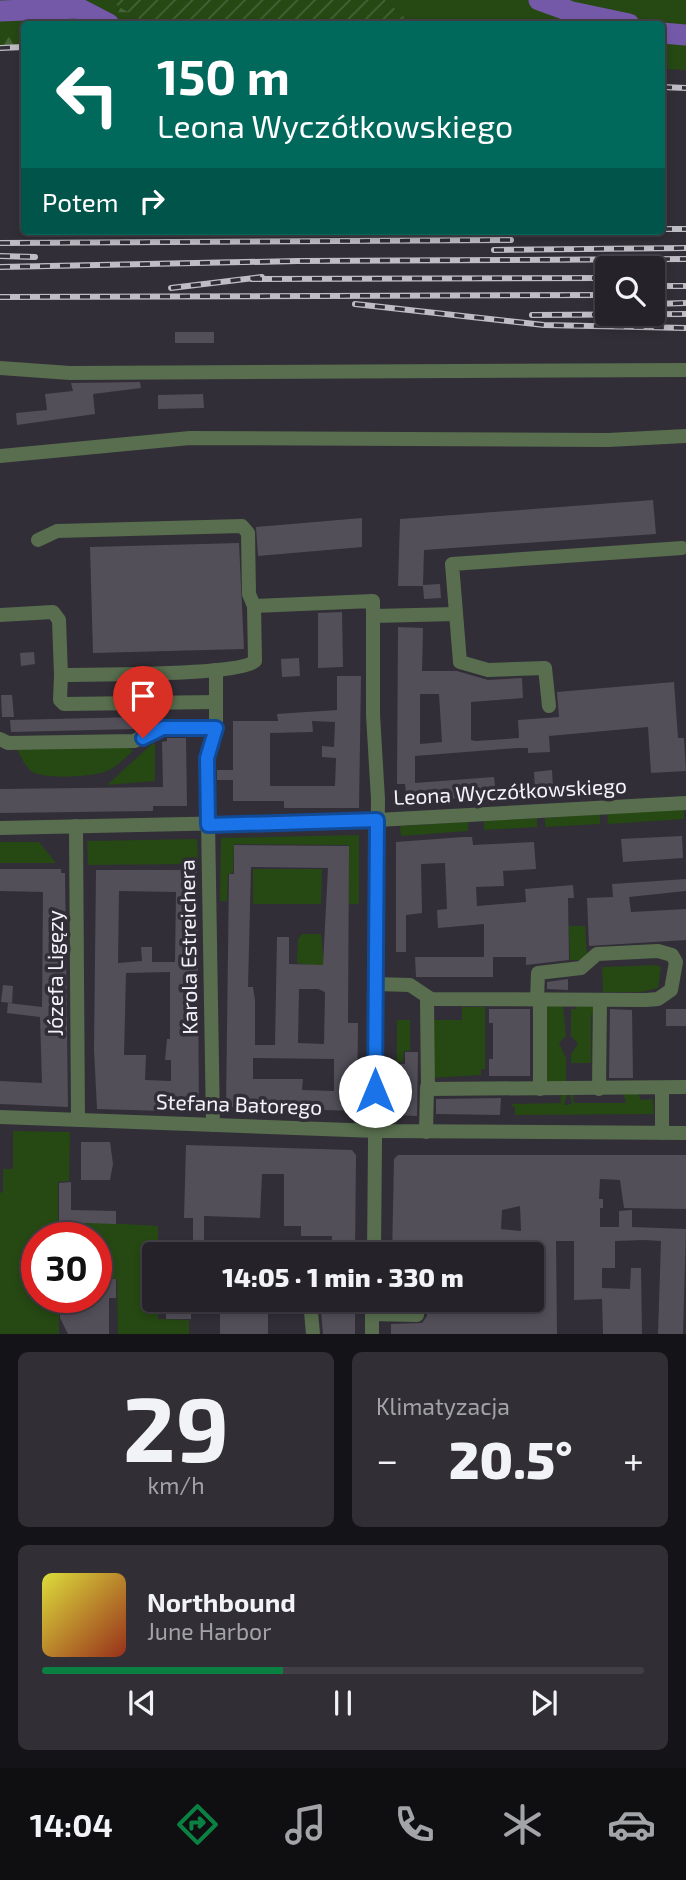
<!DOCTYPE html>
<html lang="pl">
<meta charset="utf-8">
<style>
body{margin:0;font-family:"Exo 2",sans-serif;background:#312f35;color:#f1f3f6;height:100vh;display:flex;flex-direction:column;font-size:26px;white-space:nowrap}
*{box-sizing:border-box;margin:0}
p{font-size:23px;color:#a3a4a8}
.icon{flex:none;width:38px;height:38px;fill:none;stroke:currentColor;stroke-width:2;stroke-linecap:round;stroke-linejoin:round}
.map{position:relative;height:1334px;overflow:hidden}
.drawer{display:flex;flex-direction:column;gap:18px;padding:18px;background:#141317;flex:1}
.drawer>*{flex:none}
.banner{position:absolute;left:21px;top:21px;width:644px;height:214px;border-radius:7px;box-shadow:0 4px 10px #0003,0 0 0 2px #423f46;background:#00695c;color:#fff;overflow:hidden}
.buttons{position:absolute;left:595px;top:256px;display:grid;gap:14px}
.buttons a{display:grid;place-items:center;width:70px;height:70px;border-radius:7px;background:#252229;box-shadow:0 4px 10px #0003,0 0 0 2px #423f46;font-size:35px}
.speed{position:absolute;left:21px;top:1222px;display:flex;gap:14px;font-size:35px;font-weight:700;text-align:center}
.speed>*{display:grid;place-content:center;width:91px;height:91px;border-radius:50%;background:#252229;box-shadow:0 4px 10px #0003,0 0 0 2px #423f46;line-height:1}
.speed .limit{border:10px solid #d22;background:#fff;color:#111}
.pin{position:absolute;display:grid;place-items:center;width:60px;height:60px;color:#fff;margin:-72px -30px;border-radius:50% 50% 50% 0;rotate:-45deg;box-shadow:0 0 7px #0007}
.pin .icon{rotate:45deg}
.me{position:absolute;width:77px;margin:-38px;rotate:0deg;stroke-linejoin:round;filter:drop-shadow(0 0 5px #0008)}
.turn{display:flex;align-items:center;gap:24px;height:147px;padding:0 21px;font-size:32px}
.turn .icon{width:91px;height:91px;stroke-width:2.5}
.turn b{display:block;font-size:49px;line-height:60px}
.then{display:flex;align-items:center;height:66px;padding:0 21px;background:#0003;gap:14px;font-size:26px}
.big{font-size:52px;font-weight:800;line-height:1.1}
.drawer .card{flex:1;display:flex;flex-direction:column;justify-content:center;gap:10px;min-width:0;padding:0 24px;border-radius:10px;background:#312f35}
.drawer .dial{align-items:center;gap:0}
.dial b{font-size:91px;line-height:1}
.song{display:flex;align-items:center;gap:21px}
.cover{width:84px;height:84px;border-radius:10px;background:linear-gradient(135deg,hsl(60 70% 55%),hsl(10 70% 35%))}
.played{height:7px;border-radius:4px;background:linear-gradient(90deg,#0b8043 40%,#423f46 40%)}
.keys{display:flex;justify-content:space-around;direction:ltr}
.heat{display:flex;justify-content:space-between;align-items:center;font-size:38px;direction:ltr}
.drawer .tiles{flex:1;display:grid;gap:18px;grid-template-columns:1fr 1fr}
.card:last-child{grid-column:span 2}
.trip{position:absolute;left:142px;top:1242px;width:402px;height:70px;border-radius:7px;background:#252229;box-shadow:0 4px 10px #0003,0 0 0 2px #423f46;font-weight:800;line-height:70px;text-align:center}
.dock{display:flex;height:112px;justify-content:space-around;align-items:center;background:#0f0e10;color:#a3a4a8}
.dock .icon{width:49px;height:49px}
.dock .current{color:#0b8043}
.dock b{font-size:32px;color:#f1f3f6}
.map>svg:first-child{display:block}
.green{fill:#264813}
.forest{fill:url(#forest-firs)}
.garden{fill:url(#garden-furrows)}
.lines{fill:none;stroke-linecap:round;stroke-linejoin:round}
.river{stroke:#7559a9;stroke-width:21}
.building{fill:#524f59;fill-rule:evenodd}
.minor{stroke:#586e4e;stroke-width:14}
.rail-casing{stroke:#bfbdc4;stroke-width:6}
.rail{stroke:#312e37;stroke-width:3.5;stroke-dasharray:10;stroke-linecap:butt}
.route-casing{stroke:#114b97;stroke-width:18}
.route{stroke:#1a73e8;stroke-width:12}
.labels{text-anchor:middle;stroke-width:7;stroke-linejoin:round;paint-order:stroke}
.street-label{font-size:21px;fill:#f5f3f9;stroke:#312e37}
</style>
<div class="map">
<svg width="686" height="1334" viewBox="0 0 686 1334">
<defs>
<pattern id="forest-firs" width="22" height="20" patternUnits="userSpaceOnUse" patternTransform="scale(1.75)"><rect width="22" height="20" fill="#264813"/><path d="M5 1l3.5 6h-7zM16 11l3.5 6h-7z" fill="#466336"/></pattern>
<pattern id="garden-furrows" width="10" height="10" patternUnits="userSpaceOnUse" patternTransform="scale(1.75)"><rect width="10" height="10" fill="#264813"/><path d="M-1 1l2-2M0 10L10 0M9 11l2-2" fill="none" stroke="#466336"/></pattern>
</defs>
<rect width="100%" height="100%" fill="#312e37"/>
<g class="green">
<polygon points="385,0 686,0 686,70 662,69 662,24 400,24 408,20"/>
<polygon points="153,743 155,744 155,781 107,785"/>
<path d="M127,746L133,751C125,758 117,767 107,771C94,777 41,780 31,771C24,765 20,755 16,747Z"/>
<polygon points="684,809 684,819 608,824 607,814"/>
<polygon points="600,814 600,824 545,827 545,818"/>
<polygon points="537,818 537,827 484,830 484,821"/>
<polygon points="468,822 468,831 401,836 400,826"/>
<polygon points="359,835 359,904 349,904 349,845 234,844 233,873 228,874 227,901 220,901 221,838"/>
<polygon points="197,839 198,862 193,864 88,865 87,841"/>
<polygon points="0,842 39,842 56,863 0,863"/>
<polygon points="253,869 322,869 321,904 253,904"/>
<polygon points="569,926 585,926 587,956 581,960 570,960"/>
<polygon points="302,934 321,934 324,967 297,963 298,939"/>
<polygon points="656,965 661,967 658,988 641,992 603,992 602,967"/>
<polygon points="544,1005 563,1005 566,1036 559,1043 566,1058 566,1085 545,1085"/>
<polygon points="576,1005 593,1005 596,1011 591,1015 591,1063 571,1063 571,1054 578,1044 571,1036 571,1009 576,1009"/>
<polygon points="462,1007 485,1007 485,1069 481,1069 481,1075 431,1078 433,1020 462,1020"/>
<polygon points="397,1020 410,1020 410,1051 404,1051 403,1062 397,1062"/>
<polygon points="623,1093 638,1093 641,1100 652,1099 652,1094 654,1114 515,1115 515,1107 512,1106 512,1104 561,1103 561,1094 567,1094 564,1105 572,1104 570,1094 573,1094 574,1103 626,1103"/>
<polygon points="13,1131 70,1132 69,1181 58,1182 58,1237 37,1237 37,1297 59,1297 59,1334 0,1334 0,1193 3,1192 3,1169 13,1169"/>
<polygon points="86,1222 158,1226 158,1255 154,1255 154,1300 158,1300 158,1319 189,1320 189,1334 118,1334 117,1279 99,1278 99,1272 96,1272 96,1237 59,1237 59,1223"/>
</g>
<polygon class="forest" points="0,0 108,0 148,24 24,24 24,45 0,46"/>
<polygon class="garden" points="108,0 385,0 408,20 399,24 148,24"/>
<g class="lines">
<g class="river">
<polyline points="539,0 572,12 629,24"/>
<polyline points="0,11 78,8 109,24"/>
<polyline points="662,33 686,35"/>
</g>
</g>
<g class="building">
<rect x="175" y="332" width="39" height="11"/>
<polygon points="140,382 141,388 93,394 95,414 17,425 16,413 47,410 45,394 73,391 71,383"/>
<polygon points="203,394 204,408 158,409 158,395"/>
<polygon points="653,500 656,534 424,550 423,585 440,584 441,598 424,599 423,586 398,586 400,519"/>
<polygon points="362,518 362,547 258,556 256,527"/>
<polygon points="239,543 244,649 93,653 90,547"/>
<polygon points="342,612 343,667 318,668 318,613"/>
<path d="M398,627L423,628L422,671H457L488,680L522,678L523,698L471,702V740L476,741L519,738L518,720L559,717L557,692L674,682L678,738H684L686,771L651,773L648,727L549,736L550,752L528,753V748H517L415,756V783L494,777L496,796L407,801L405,784H397ZM420,694H439L442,742L420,744Z"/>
<polygon points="34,652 35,664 21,666 20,653"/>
<polygon points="299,658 300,676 282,677 281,659"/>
<path d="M337,676H361L359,808H284V801H233V780H217V770H233V721H278L277,714L337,710ZM312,721L335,722L334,747L322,746V757L336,758L335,786H270V733L313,732Z"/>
<polygon points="1,695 12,695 14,717 2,717"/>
<polygon points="140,717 141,728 137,729 11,732 10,720"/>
<polygon points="167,738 186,738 187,806 153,806 153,811 0,813 0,789 163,787 162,742 167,741"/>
<polygon points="552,770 553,788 535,789 534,772"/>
<polygon points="682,836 683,858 623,862 621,839"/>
<polygon points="463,837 472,837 473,845 534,842 536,869 503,871 504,886 476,887 477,906 526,902 525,889 573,885 574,898 568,898 569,960 526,965 526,957 484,957 484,924 438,928 437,910 447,909 445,863 421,864 422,913 406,915 406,952 396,952 396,842"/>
<path d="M234,845L349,846L348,1023H358L357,1111L226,1107L229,874H234ZM251,867L328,868L323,965L289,964V937H277L275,1045H255V1000L253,987H248ZM299,989H318L325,992L324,1044L298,1043ZM253,1058L334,1059V1091L302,1090L303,1079H253Z"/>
<polygon points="0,869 61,869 61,873 65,873 68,1107 0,1104 0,1081 42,1083 40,1017 7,1013 8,1003 42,1007 43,892 0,891"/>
<path d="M96,870H197L199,1112L97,1109L94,1050ZM119,891L176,892L175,962H152V947H141L142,961L118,963ZM170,972V1039H167L165,1060H171V1081L145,1080L146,1055H124L126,973Z"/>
<polygon points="686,879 686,891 629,897 631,912 686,909 686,940 589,946 587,898 613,897 612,884"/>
<polygon points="415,957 493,957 493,977 416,977"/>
<polygon points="568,979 568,990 547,989 547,982"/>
<polygon points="3,985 13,986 12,1003 1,1002"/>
<polygon points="489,1009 530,1009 530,1076 489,1076 489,1059 493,1059 493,1023 489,1023"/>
<polygon points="610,1009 632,1010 633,1078 609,1078"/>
<rect x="666" y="1009" width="20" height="17"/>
<polygon points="405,1052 418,1052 417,1116 394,1115 394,1064 405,1064"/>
<polygon points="501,1098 500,1115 436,1114 436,1099"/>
<polygon points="81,1142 110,1142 113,1164 110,1180 81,1180"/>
<polygon points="186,1145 352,1150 356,1155 355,1255 331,1255 332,1236 301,1236 301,1226 284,1226 284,1174 262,1174 260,1218 204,1216 204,1255 193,1255 193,1218 184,1218"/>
<path d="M398,1155H686V1209L624,1208L620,1180L600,1179L599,1199H603V1208H600V1227H619V1211L632,1210V1227L686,1229L683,1334H658L661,1241L644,1240L615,1241V1268H602V1288L630,1289L631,1268H641L642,1334H603L602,1299L574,1300V1241H556L557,1334H391V1324L422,1323L427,1316V1300H535V1254L503,1255V1246H470V1255H392L394,1159ZM520,1206L521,1231L501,1229L502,1210Z"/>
<polygon points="71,1182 71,1210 116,1211 116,1224 59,1222 59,1183"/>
<polygon points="116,1279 116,1298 109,1298 109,1334 68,1334 60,1318 60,1310 68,1310 67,1297 96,1297 96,1280"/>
<rect x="166" y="1300" width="25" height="19"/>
<rect x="220" y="1300" width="48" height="34"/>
<polygon points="335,1300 355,1300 355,1334 323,1334 321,1311 329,1311 329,1305 335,1305"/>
</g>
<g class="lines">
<g class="minor">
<polyline points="0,368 70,373 686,370"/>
<polyline points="0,456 190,438 608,440 686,436"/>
<polyline points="38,540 57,531 242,526 248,533 249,594 254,606"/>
<path d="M0,615L53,612L59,620L61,675C92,674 239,676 255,661L254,606L373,601V715L378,799L374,1255"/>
<polyline points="374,616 456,614"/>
<polyline points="61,675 60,700 64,704 216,702"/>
<polyline points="549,706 545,668 488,670 460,662 452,564 682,548"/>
<polyline points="0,739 8,743 134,741 163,728 216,728"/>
<polyline points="76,826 78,1120"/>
<polyline points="0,828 377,820 686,803"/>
<polyline points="376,984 410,985 431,999 646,1000 658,999 671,990 676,962 672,955 658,951 597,954 581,968 538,973 537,1000"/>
<polyline points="427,999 428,1089 686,1087"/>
<polyline points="540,1000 540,1089"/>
<polyline points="599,1089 600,1000"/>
<polyline points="0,1117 376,1131 686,1133"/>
<polyline points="213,1125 207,759 216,728 216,670"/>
<polyline points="426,1132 427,1087"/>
<polyline points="662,1133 662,1088"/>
<polyline points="310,1300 313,1334"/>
<polyline points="372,1314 417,1315 417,1300"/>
<polyline points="372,1334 372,1300"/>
</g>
<defs>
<g id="rail">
<polyline points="0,48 24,47"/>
<polyline points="662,87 686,88"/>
<polyline points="662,229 686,229"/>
<polyline points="0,243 511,240"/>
<polyline points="494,250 686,248"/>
<polyline points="0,256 35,257"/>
<polyline points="0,267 298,261 686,259"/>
<polyline points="252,279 607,278"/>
<polyline points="653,286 686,286"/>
<polyline points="171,288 262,277"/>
<polyline points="0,297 607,295"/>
<polyline points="355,304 544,325 686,328"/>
<polyline points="653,304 686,303"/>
<polyline points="532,315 686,314"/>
</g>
</defs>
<use href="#rail" class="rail-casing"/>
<use href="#rail" class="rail"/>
</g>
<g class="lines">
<defs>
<polyline id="route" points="143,738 163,728 216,728 207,758 208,825 377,820 375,1091"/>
</defs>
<use href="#route" class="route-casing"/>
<use href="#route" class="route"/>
</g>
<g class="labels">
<g class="street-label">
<text transform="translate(510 792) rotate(-3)" y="7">Leona Wyczółkowskiego</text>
<text transform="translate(189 947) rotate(-91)" y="7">Karola Estreichera</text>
<text transform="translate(56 973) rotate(-90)" y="7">Józefa Ligęzy</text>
<text transform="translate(239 1105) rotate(2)" y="7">Stefana Batorego</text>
</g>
</g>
</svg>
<div class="buttons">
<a><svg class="icon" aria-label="search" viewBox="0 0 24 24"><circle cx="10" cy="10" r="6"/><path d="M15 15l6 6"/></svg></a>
</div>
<div class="speed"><div class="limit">30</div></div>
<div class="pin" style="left:143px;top:738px;background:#d93025"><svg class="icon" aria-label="arrive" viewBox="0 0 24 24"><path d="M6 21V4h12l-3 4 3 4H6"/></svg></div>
<svg class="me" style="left:375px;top:1091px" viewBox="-20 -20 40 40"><circle r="19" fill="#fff"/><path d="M0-13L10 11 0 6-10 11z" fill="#1a73e8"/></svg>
<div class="trip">14:05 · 1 min · 330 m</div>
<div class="banner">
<div class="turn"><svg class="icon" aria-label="left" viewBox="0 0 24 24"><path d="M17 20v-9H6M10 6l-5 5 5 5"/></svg><div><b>150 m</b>Leona Wyczółkowskiego</div></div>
<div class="then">Potem<svg class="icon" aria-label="right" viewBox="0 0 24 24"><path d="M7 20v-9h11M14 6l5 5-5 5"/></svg></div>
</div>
</div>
<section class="drawer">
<div class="tiles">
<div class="card dial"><b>29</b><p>km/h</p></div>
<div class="card"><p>Klimatyzacja</p>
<div class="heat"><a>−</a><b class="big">20.5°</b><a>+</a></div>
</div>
<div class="card">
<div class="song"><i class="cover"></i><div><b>Northbound</b><p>June Harbor</p></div></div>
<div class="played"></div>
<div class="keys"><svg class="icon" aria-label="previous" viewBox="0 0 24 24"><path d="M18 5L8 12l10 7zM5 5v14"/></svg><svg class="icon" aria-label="pause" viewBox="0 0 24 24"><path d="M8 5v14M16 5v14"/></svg><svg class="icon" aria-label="next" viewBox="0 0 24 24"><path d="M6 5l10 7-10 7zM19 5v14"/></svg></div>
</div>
</div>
</section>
<nav class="dock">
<b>14:04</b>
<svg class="icon current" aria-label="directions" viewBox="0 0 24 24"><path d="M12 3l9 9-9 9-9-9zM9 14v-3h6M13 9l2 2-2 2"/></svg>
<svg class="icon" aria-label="music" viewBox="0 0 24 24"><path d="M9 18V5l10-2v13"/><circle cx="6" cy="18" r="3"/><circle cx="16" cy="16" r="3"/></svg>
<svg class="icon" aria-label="phone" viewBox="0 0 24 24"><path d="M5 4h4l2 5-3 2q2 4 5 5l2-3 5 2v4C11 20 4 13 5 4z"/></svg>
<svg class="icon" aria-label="climate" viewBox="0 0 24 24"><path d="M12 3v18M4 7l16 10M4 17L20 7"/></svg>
<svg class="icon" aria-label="car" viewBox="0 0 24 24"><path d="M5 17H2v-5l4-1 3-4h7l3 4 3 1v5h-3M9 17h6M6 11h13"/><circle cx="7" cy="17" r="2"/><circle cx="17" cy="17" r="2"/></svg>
</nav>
